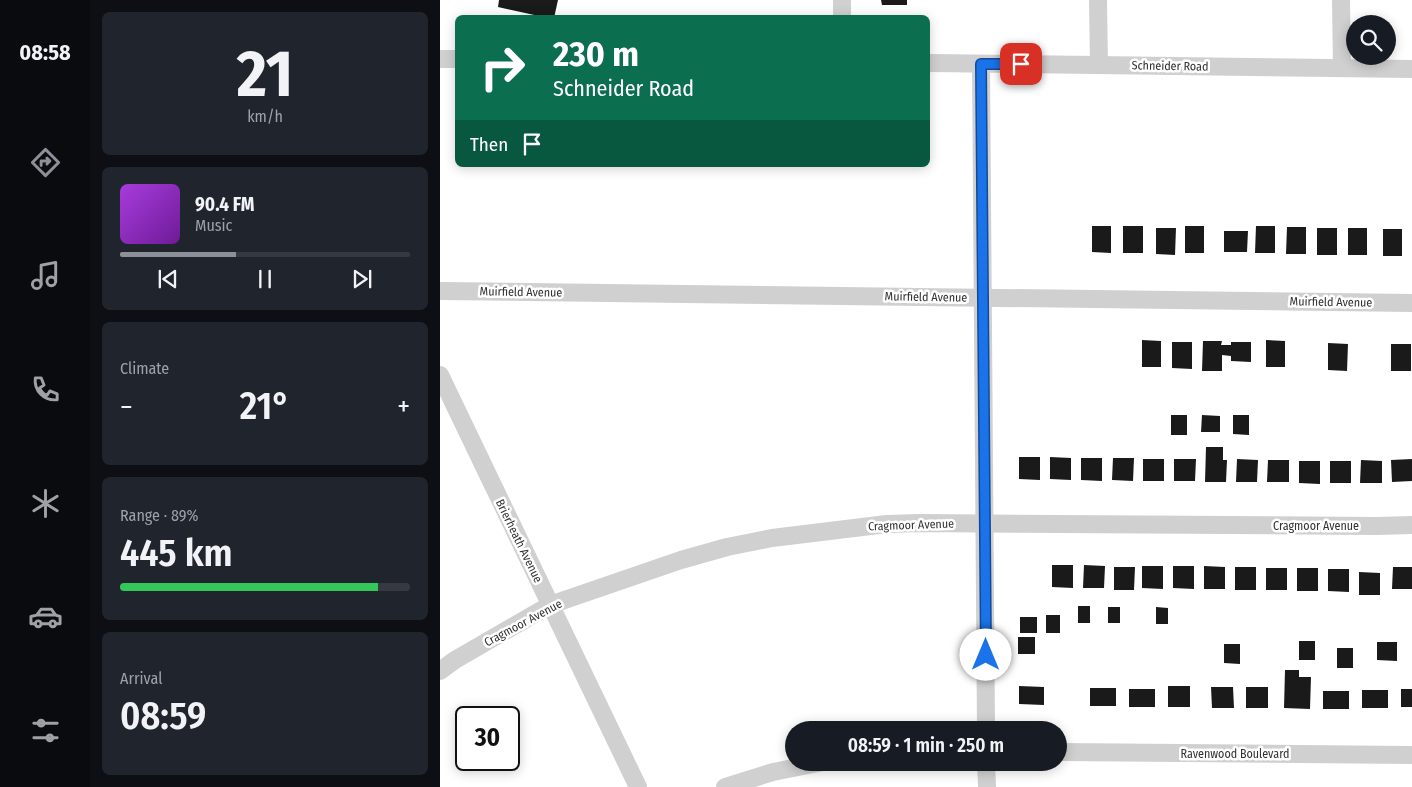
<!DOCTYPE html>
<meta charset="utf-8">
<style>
body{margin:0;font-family:"Fira Sans Condensed",sans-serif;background:#20242c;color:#f1f3f6;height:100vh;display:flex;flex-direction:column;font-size:19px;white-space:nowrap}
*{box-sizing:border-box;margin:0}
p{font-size:16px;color:#9ea1a6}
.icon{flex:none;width:28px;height:28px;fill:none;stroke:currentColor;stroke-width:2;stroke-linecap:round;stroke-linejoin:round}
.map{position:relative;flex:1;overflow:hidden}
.side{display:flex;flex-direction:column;gap:12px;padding:12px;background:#0d0f14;width:350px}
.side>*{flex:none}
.banner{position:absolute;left:15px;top:15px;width:475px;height:152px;border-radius:8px;box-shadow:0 2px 12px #0003;background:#0b6e4f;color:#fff;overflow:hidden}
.controls{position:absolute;left:906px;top:15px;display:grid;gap:10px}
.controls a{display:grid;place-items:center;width:50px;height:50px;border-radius:50%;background:#171b24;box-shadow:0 2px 12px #0003;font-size:25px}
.speed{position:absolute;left:15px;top:706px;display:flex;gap:10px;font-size:25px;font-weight:700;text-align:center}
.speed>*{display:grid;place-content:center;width:65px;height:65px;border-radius:50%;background:#171b24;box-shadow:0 2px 12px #0003;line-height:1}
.speed .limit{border:2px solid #111;border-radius:8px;background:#fff;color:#111}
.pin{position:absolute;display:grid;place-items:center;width:42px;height:42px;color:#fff;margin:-21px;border-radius:10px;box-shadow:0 2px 8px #0006}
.me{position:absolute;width:55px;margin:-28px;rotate:0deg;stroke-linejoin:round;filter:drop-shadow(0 0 4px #0008)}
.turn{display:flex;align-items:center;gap:18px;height:105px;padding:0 15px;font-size:22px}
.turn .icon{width:65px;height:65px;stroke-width:2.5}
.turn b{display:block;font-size:35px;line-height:42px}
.then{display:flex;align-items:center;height:48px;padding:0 15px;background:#0003;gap:10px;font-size:19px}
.big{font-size:38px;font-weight:600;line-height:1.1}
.side .widget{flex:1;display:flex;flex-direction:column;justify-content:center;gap:8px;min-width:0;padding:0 18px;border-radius:8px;background:#20242c}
.side .dial{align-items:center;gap:0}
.dial b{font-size:65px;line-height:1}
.song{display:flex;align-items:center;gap:15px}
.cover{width:60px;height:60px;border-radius:8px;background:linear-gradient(135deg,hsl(280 70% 55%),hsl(280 70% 35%))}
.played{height:5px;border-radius:2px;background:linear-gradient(90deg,#8c9099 40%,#363941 40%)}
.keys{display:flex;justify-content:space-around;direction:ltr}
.heat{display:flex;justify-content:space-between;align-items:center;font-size:28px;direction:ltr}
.charge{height:8px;border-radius:4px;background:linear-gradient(90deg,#34c759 89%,#363941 0)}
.trip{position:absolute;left:345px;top:721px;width:282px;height:50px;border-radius:25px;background:#171b24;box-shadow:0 2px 12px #0003;font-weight:600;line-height:50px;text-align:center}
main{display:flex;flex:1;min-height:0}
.tabs{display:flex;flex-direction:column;width:90px;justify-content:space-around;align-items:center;background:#090b0e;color:#9ea1a6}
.tabs .icon{width:35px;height:35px}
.tabs .active{color:#8c9099}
.tabs b{font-size:22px;color:#f1f3f6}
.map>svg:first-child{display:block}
.building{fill:#1a1a1a}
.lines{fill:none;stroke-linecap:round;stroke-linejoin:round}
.minor{stroke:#d0d0d0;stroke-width:18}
.route-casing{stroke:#114b97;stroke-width:12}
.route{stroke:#1a73e8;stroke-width:9}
.labels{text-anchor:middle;stroke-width:5;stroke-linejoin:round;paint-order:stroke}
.street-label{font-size:12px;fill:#333;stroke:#fff}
</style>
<main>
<nav class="tabs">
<b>08:58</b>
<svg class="icon active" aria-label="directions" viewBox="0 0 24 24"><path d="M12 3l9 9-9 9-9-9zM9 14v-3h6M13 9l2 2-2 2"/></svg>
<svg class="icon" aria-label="music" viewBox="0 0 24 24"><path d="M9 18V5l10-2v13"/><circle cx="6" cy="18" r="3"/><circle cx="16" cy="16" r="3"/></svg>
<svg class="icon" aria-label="phone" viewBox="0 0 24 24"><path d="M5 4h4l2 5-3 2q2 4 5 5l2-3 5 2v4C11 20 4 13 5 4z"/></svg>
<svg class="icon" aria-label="climate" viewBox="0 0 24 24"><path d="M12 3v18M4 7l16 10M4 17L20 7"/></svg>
<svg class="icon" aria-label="car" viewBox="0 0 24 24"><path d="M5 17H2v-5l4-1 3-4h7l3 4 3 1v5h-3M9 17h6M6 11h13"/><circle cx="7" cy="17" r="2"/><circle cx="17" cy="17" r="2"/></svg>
<svg class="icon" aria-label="filters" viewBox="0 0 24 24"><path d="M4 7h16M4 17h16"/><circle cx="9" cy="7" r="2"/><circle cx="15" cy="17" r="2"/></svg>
</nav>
<section class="side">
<div class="widget dial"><b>21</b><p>km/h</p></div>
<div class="widget">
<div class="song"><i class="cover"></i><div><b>90.4 FM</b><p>Music</p></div></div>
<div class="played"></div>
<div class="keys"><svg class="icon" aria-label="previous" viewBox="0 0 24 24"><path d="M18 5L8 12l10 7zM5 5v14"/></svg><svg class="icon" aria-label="pause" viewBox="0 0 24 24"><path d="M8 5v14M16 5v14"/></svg><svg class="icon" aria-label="next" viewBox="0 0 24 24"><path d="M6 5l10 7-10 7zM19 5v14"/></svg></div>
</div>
<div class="widget"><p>Climate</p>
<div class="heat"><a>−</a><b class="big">21°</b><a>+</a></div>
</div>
<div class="widget"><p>Range · 89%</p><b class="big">445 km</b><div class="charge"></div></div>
<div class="widget"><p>Arrival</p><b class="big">08:59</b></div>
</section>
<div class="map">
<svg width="972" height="787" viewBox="0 0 972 787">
<rect width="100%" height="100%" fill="#fff"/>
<g class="building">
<polygon points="59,0 118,0 114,18 108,18 58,7"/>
<polygon points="441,0 467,0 467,5 442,5"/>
<polygon points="652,226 671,226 671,253 652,252"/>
<rect x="683" y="226" width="20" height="27"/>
<rect x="745" y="226" width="19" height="27"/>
<polygon points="816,226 835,226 835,253 815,253"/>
<polygon points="847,227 866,227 866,254 846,254"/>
<polygon points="716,228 736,228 735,255 716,254"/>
<rect x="877" y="228" width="20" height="27"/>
<rect x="908" y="228" width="19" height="27"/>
<rect x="943" y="229" width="19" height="27"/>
<polygon points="784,231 808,231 807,252 784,252"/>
<polygon points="702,340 721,341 721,367 702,367"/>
<polygon points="826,340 845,341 845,367 826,367"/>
<polygon points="763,341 782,341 781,345 791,345 791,342 811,342 811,362 791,361 791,356 782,355 782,371 762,371"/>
<polygon points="732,342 752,342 752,369 732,368"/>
<polygon points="888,343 908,344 907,371 888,370"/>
<rect x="951" y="344" width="20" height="27"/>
<rect x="731" y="415" width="16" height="20"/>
<polygon points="762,415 780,416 780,432 761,432"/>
<polygon points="793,415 809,415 809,435 793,434"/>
<polygon points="766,447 783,447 783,460 787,460 786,482 765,482"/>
<polygon points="579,457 600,457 600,480 579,479"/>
<polygon points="610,457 631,458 631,480 610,479"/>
<polygon points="641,458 662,458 662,481 641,480"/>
<polygon points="673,458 694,458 693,481 672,480"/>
<rect x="703" y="459" width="21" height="22"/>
<polygon points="734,459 756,459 755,481 734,481"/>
<polygon points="797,459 818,460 817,482 796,482"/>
<polygon points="972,459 972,481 952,482 951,460"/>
<polygon points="828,460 849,460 849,482 827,482"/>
<polygon points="921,460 942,461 942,483 920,483"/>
<polygon points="859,461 880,461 880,484 859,483"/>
<rect x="890" y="461" width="21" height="22"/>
<polygon points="612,565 633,565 633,588 612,587"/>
<polygon points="644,565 665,566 664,588 643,588"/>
<polygon points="702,566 723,566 723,589 702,588"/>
<polygon points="733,566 754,566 754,589 733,588"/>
<polygon points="764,566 785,567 785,589 764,589"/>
<polygon points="674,567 695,567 694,590 674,590"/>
<rect x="795" y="567" width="21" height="23"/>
<polygon points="953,567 972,567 972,589 952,589"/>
<rect x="826" y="568" width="21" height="22"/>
<rect x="857" y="568" width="21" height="23"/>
<polygon points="888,569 909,569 909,592 888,591"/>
<polygon points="919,572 940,573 940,595 919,595"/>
<rect x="638" y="606" width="12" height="17"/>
<rect x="668" y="607" width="12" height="16"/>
<polygon points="716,607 728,608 728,624 716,624"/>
<rect x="606" y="615" width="14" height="18"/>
<rect x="580" y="617" width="17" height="16"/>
<rect x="578" y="637" width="17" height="17"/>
<rect x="859" y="641" width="16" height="19"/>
<polygon points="937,642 957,642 957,661 937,660"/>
<polygon points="784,644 800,644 800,664 784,663"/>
<rect x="897" y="648" width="16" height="20"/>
<polygon points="845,670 859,670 859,677 871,677 870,709 844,708"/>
<polygon points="579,686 604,687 604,705 579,704"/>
<rect x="728" y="686" width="22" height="21"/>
<polygon points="771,687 793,687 794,708 772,708"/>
<rect x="806" y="687" width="22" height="21"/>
<rect x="650" y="688" width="26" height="18"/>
<rect x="689" y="689" width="26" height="18"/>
<rect x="961" y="689" width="11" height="18"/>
<rect x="922" y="690" width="26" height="18"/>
<rect x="883" y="691" width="26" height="18"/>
</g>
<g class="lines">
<g class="minor">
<polyline points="402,0 402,18"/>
<polyline points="658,0 659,65"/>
<polyline points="901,0 902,67"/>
<polyline points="0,59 18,59"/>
<polyline points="488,63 972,69"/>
<polyline points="541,64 546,730"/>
<polyline points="0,291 972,303"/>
<polyline points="0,375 198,787"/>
<polyline points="0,671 15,660 110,605 241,560 287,547 332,538 447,524 480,523 937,526 972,525"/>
<polyline points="619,752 972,755"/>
<polyline points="546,762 547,787"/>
<polyline points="285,787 333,772 383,762"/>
</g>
</g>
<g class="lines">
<defs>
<polyline id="route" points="546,655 541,64 581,64"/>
</defs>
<use href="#route" class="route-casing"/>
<use href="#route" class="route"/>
</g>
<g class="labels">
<g class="street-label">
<text transform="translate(730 66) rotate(1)" y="4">Schneider Road</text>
<text transform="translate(81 292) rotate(1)" y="4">Muirfield Avenue</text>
<text transform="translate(486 297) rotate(1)" y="4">Muirfield Avenue</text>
<text transform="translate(891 302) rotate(1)" y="4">Muirfield Avenue</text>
<text transform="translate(471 525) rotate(-2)" y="4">Cragmoor Avenue</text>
<text x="876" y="530">Cragmoor Avenue</text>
<text transform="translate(79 541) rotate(64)" y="4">Brierheath Avenue</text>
<text transform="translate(83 623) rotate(-28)" y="4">Cragmoor Avenue</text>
<text x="795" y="758">Ravenwood Boulevard</text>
</g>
</g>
</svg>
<div class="controls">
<a><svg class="icon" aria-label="search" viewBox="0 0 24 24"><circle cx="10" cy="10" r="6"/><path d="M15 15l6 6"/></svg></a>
</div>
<div class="speed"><div class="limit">30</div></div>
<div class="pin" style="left:581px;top:64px;background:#d93025"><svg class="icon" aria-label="arrive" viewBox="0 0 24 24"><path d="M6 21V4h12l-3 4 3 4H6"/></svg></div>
<svg class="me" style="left:546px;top:655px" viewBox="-20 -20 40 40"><circle r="19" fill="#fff"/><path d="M0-13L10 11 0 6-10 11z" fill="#1a73e8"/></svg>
<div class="trip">08:59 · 1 min · 250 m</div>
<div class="banner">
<div class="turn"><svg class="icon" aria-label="right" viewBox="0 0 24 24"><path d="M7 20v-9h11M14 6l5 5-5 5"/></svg><div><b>230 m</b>Schneider Road</div></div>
<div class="then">Then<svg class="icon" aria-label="arrive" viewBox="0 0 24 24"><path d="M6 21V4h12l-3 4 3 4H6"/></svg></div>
</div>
</div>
</main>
